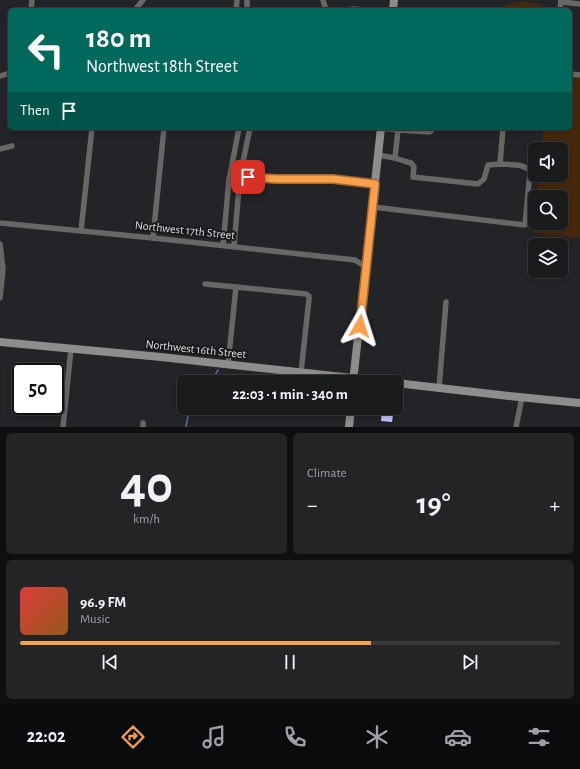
<!DOCTYPE html>
<meta charset="utf-8">
<style>
body{margin:0;font-family:"Alegreya Sans",sans-serif;background:#232426;color:#f1f3f6;height:100vh;display:flex;flex-direction:column;font-size:15px;white-space:nowrap}
*{box-sizing:border-box;margin:0}
p{font-size:13px;color:#9fa1a4}
.icon{flex:none;width:22px;height:22px;fill:none;stroke:currentColor;stroke-width:2;stroke-linecap:round;stroke-linejoin:round}
.map{position:relative;height:427px;overflow:hidden}
.panel{display:flex;flex-direction:column;gap:6px;padding:6px;background:#0e0f10;flex:1}
.panel>*{flex:none}
.hud{position:absolute;left:8px;top:8px;width:564px;height:122px;border-radius:6px;box-shadow:0 2px 6px #0003,0 0 0 1px #38393b;background:#00695c;color:#fff;overflow:hidden}
.controls{position:absolute;left:528px;top:142px;display:grid;gap:8px}
.controls a{display:grid;place-items:center;width:40px;height:40px;border-radius:6px;background:#1a1b1d;box-shadow:0 2px 6px #0003,0 0 0 1px #38393b;font-size:20px}
.speed{position:absolute;left:12px;top:363px;display:flex;gap:8px;font-size:20px;font-weight:700;text-align:center}
.speed>*{display:grid;place-content:center;width:52px;height:52px;border-radius:50%;background:#1a1b1d;box-shadow:0 2px 6px #0003,0 0 0 1px #38393b;line-height:1}
.speed .limit{border:2px solid #111;border-radius:6px;background:#fff;color:#111}
.pin{position:absolute;display:grid;place-items:center;width:34px;height:34px;color:#fff;margin:-17px;border-radius:8px;box-shadow:0 2px 6px #0006}
.me{position:absolute;width:44px;margin:-22px;rotate:6deg;stroke-linejoin:round;filter:drop-shadow(0 0 3px #0008)}
.turn{display:flex;align-items:center;gap:14px;height:84px;padding:0 12px;font-size:18px}
.turn .icon{width:52px;height:52px;stroke-width:2.5}
.turn b{display:block;font-size:28px;line-height:34px}
.then{display:flex;align-items:center;height:38px;padding:0 12px;background:#0003;gap:8px;font-size:15px}
.big{font-size:30px;font-weight:600;line-height:1.1}
.panel .tile{flex:1;display:flex;flex-direction:column;justify-content:center;gap:6px;min-width:0;padding:0 14px;border-radius:6px;background:#232426}
.panel .dial{align-items:center;gap:0}
.dial b{font-size:52px;line-height:1}
.song{display:flex;align-items:center;gap:12px}
.cover{width:48px;height:48px;border-radius:6px;background:linear-gradient(135deg,hsl(0 70% 55%),hsl(30 70% 35%))}
.played{height:4px;border-radius:2px;background:linear-gradient(90deg,#f9a04c 65%,#38393b 65%)}
.keys{display:flex;justify-content:space-around;direction:ltr}
.heat{display:flex;justify-content:space-between;align-items:center;font-size:22px;direction:ltr}
.panel .tiles{flex:1;display:grid;gap:6px;grid-template-columns:1fr 1fr}
.tile:last-child{grid-column:span 2}
.trip{position:absolute;left:177px;top:375px;width:226px;height:40px;border-radius:6px;background:#1a1b1d;box-shadow:0 2px 6px #0003,0 0 0 1px #38393b;font-weight:600;line-height:40px;text-align:center}
.tab-bar{display:flex;height:64px;justify-content:space-around;align-items:center;background:#0a0b0c;color:#9fa1a4}
.tab-bar .icon{width:28px;height:28px}
.tab-bar .selected{color:#f9a04c}
.tab-bar b{font-size:18px;color:#f1f3f6}
.map>svg:first-child{display:block}
.green{fill:#45280d}
.lines{fill:none;stroke-linecap:round;stroke-linejoin:round}
.stream{stroke:#6567a7;stroke-width:1.5}
.building{fill:#bdc1fa}
.street{stroke:#686766;stroke-width:5.5}
.secondary{stroke:#8f8d8b;stroke-width:8}
.route-casing{stroke:#a26831;stroke-width:10}
.route{stroke:#f9a04c;stroke-width:7}
.labels{text-anchor:middle;stroke-width:4;stroke-linejoin:round;paint-order:stroke}
.street-label{font-size:12px;fill:#dbdbdd;stroke:#1a1a1d}
</style>
<div class="map">
<svg width="580" height="427" viewBox="0 0 580 427">
<rect width="100%" height="100%" fill="#232427"/>
<g class="green">
<polygon points="516,2 525,2 541,4 540,10 499,10 506,5"/>
<polygon points="570,77 580,78 580,238 532,233 535,208 535,223 561,223 561,197 536,197 539,175 561,175 561,149 541,149 544,128 570,128"/>
</g>
<g class="lines">
<g class="stream">
<polyline points="211,382 218,370"/>
<polyline points="186,427 189,410 190,408"/>
</g>
</g>
<polygon class="building" points="382,408 394,408 392,422 381,421"/>
<g class="lines">
<g class="street">
<polyline points="247,0 247,10"/>
<polyline points="323,0 326,10"/>
<polyline points="561,2 580,4"/>
<polyline points="31,10 32,0"/>
<polyline points="135,10 143,0"/>
<polyline points="236,10 237,0"/>
<polyline points="346,10 354,9 363,10"/>
<polyline points="560,10 561,0"/>
<polyline points="570,74 580,75"/>
<polyline points="0,76 10,73"/>
<polyline points="381,128 398,130 395,158"/>
<polyline points="398,130 429,132 431,131 433,128"/>
<polyline points="0,149 12,146"/>
<polyline points="378,155 395,158 404,161 411,163 412,164 414,167 413,177 478,184 484,179 488,165 500,164"/>
<polyline points="240,176 276,179 333,179 375,184"/>
<path d="M373,207L525,225L530,171C523,163 510,165 500,164L503,128"/>
<polyline points="0,223 153,238 355,260 366,267"/>
<polyline points="81,231 92,128"/>
<polyline points="153,238 164,128"/>
<polyline points="0,244 3,269 0,298"/>
<polyline points="223,245 229,180 239,128"/>
<polyline points="234,246 240,176 250,128"/>
<polyline points="205,284 306,294 309,296 309,299 301,372"/>
<polyline points="228,364 236,287"/>
<polyline points="439,388 446,302"/>
<polyline points="63,427 71,349"/>
<polyline points="143,427 143,423"/>
<polyline points="516,427 522,397"/>
</g>
<g class="secondary">
<polyline points="393,10 394,0"/>
<polyline points="0,342 161,357 389,382"/>
<polyline points="353,382 381,128"/>
<polyline points="396,383 509,396 580,403"/>
<polyline points="349,427 351,408"/>
</g>
</g>
<g class="lines">
<defs>
<polyline id="route" points="248,177 276,179 333,179 375,184 360,326"/>
</defs>
<use href="#route" class="route-casing"/>
<use href="#route" class="route"/>
</g>
<g class="labels">
<g class="street-label">
<text transform="translate(185 230) rotate(6)" y="4">Northwest 17th Street</text>
<text transform="translate(196 349) rotate(6)" y="4">Northwest 16th Street</text>
</g>
</g>
</svg>
<div class="controls">
<a><svg class="icon" aria-label="sound" viewBox="0 0 24 24"><path d="M4 9h4l5-4v14l-5-4H4zM17 9q2 3 0 6"/></svg></a>
<a><svg class="icon" aria-label="search" viewBox="0 0 24 24"><circle cx="10" cy="10" r="6"/><path d="M15 15l6 6"/></svg></a>
<a><svg class="icon" aria-label="layers" viewBox="0 0 24 24"><path d="M12 4l9 5-9 5-9-5zM3 14l9 5 9-5"/></svg></a>
</div>
<div class="speed"><div class="limit">50</div></div>
<div class="pin" style="left:248px;top:177px;background:#d93025"><svg class="icon" aria-label="arrive" viewBox="0 0 24 24"><path d="M6 21V4h12l-3 4 3 4H6"/></svg></div>
<svg class="me" style="left:360px;top:326px" viewBox="-20 -20 40 40"><path d="M0-17L14 15 0 8-14 15z" fill="#f9a04c" stroke="#fff" stroke-width="4"/></svg>
<div class="trip">22:03 · 1 min · 340 m</div>
<div class="hud">
<div class="turn"><svg class="icon" aria-label="left" viewBox="0 0 24 24"><path d="M17 20v-9H6M10 6l-5 5 5 5"/></svg><div><b>180 m</b>Northwest 18th Street</div></div>
<div class="then">Then<svg class="icon" aria-label="arrive" viewBox="0 0 24 24"><path d="M6 21V4h12l-3 4 3 4H6"/></svg></div>
</div>
</div>
<section class="panel">
<div class="tiles">
<div class="tile dial"><b>40</b><p>km/h</p></div>
<div class="tile"><p>Climate</p>
<div class="heat"><a>−</a><b class="big">19°</b><a>+</a></div>
</div>
<div class="tile">
<div class="song"><i class="cover"></i><div><b>96.9 FM</b><p>Music</p></div></div>
<div class="played"></div>
<div class="keys"><svg class="icon" aria-label="previous" viewBox="0 0 24 24"><path d="M18 5L8 12l10 7zM5 5v14"/></svg><svg class="icon" aria-label="pause" viewBox="0 0 24 24"><path d="M8 5v14M16 5v14"/></svg><svg class="icon" aria-label="next" viewBox="0 0 24 24"><path d="M6 5l10 7-10 7zM19 5v14"/></svg></div>
</div>
</div>
</section>
<nav class="tab-bar">
<b>22:02</b>
<svg class="icon selected" aria-label="directions" viewBox="0 0 24 24"><path d="M12 3l9 9-9 9-9-9zM9 14v-3h6M13 9l2 2-2 2"/></svg>
<svg class="icon" aria-label="music" viewBox="0 0 24 24"><path d="M9 18V5l10-2v13"/><circle cx="6" cy="18" r="3"/><circle cx="16" cy="16" r="3"/></svg>
<svg class="icon" aria-label="phone" viewBox="0 0 24 24"><path d="M5 4h4l2 5-3 2q2 4 5 5l2-3 5 2v4C11 20 4 13 5 4z"/></svg>
<svg class="icon" aria-label="climate" viewBox="0 0 24 24"><path d="M12 3v18M4 7l16 10M4 17L20 7"/></svg>
<svg class="icon" aria-label="car" viewBox="0 0 24 24"><path d="M5 17H2v-5l4-1 3-4h7l3 4 3 1v5h-3M9 17h6M6 11h13"/><circle cx="7" cy="17" r="2"/><circle cx="17" cy="17" r="2"/></svg>
<svg class="icon" aria-label="filters" viewBox="0 0 24 24"><path d="M4 7h16M4 17h16"/><circle cx="9" cy="7" r="2"/><circle cx="15" cy="17" r="2"/></svg>
</nav>
